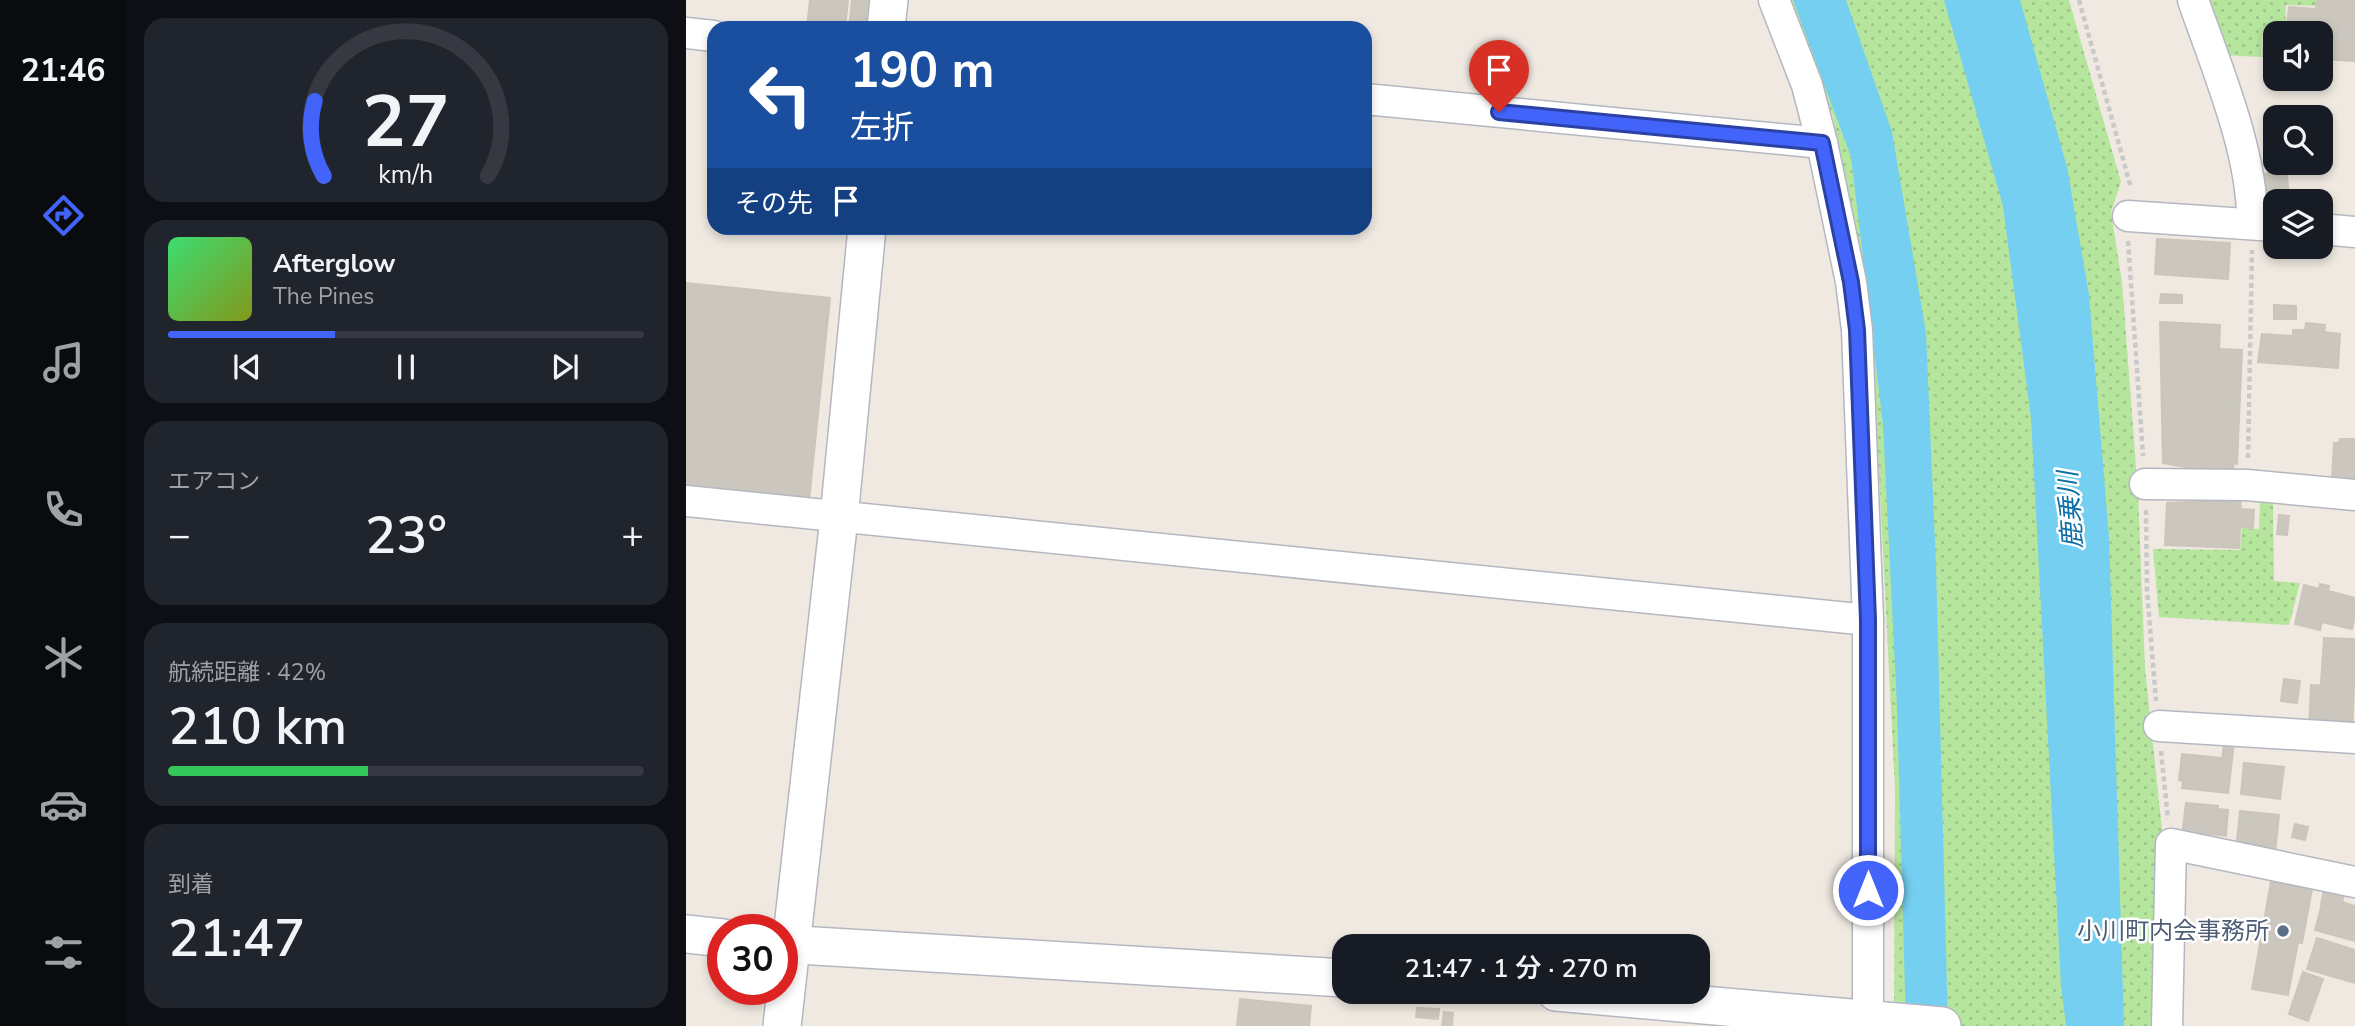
<!DOCTYPE html>
<html lang="ja">
<meta charset="utf-8">
<style>
body{margin:0;font-family:"Nunito Sans","Noto Sans JP",sans-serif;background:#20242c;color:#f1f3f6;height:100vh;display:flex;flex-direction:column;font-size:26px;white-space:nowrap}
*{box-sizing:border-box;margin:0}
p{font-size:23px;color:#9ea1a6}
.icon{flex:none;width:38px;height:38px;fill:none;stroke:currentColor;stroke-width:2;stroke-linecap:round;stroke-linejoin:round}
.map{position:relative;flex:1;overflow:hidden}
.sheet{display:flex;flex-direction:column;gap:18px;padding:18px;background:#0d0f14;width:560px}
.sheet>*{flex:none}
.guide{position:absolute;left:21px;top:21px;width:665px;height:214px;border-radius:21px;box-shadow:0 4px 10px #0003;background:#1a4fa0;color:#fff;overflow:hidden}
.tools{position:absolute;left:1577px;top:21px;display:grid;gap:14px}
.tools a{display:grid;place-items:center;width:70px;height:70px;border-radius:14px;background:#171b24;box-shadow:0 4px 10px #0003;font-size:35px}
.speed{position:absolute;left:21px;top:914px;display:flex;gap:14px;font-size:35px;font-weight:700;text-align:center}
.speed>*{display:grid;place-content:center;width:91px;height:91px;border-radius:50%;background:#171b24;box-shadow:0 4px 10px #0003;line-height:1}
.speed .limit{border:10px solid #d22;background:#fff;color:#111}
.pin{position:absolute;display:grid;place-items:center;width:60px;height:60px;color:#fff;margin:-72px -30px;border-radius:50% 50% 50% 0;rotate:-45deg;box-shadow:0 0 7px #0007}
.pin .icon{rotate:45deg}
.me{position:absolute;width:77px;margin:-38px;rotate:0deg;stroke-linejoin:round;filter:drop-shadow(0 0 5px #0008)}
.turn{display:flex;align-items:center;gap:24px;height:147px;padding:0 28px;font-size:32px}
.turn .icon{width:91px;height:91px;stroke-width:2.5}
.turn b{display:block;font-size:49px;line-height:60px}
.then{display:flex;align-items:center;height:66px;padding:0 28px;background:#0003;gap:14px;font-size:26px}
.big{font-size:52px;font-weight:600;line-height:1.1}
.sheet .card{flex:1;display:flex;flex-direction:column;justify-content:center;gap:10px;min-width:0;padding:0 24px;border-radius:21px;background:#20242c}
.sheet .dial{align-items:center;gap:0}
.dial svg{height:182px;overflow:visible;fill:none;stroke:#363941;stroke-width:7;stroke-linecap:round;text-anchor:middle}
.dial text{fill:#f1f3f6;stroke:none}
.song{display:flex;align-items:center;gap:21px}
.cover{width:84px;height:84px;border-radius:10px;background:linear-gradient(135deg,hsl(140 70% 55%),hsl(70 70% 35%))}
.played{height:7px;border-radius:4px;background:linear-gradient(90deg,#4264fb 35%,#363941 35%)}
.keys{display:flex;justify-content:space-around;direction:ltr}
.heat{display:flex;justify-content:space-between;align-items:center;font-size:38px;direction:ltr}
.charge{height:10px;border-radius:5px;background:linear-gradient(90deg,#34c759 42%,#363941 0)}
.trip{position:absolute;left:646px;top:934px;width:378px;height:70px;border-radius:21px;background:#171b24;box-shadow:0 4px 10px #0003;font-weight:600;line-height:70px;text-align:center}
main{display:flex;flex:1;min-height:0}
.menu{display:flex;flex-direction:column;width:126px;justify-content:space-around;align-items:center;background:#090b0e;color:#9ea1a6}
.menu .icon{width:49px;height:49px}
.menu .active{color:#4264fb}
.menu b{font-size:32px;color:#f1f3f6}
.map>svg:first-child{display:block}
.grass{fill:url(#grass-dots)}
.water{fill:#75cff0}
.building{fill:#cbc7bf;stroke:#cbc5ba;stroke-width:2}
.lines{fill:none;stroke-linecap:round;stroke-linejoin:round}
.minor-casing{stroke:#b4b7c1;stroke-width:33}
.tertiary-casing{stroke:#b4b7c1;stroke-width:40}
.path{stroke:#c9c9c9;stroke-width:4.5;stroke-dasharray:5 3.5;stroke-linecap:butt}
.minor{stroke:#fff;stroke-width:30}
.tertiary{stroke:#fff;stroke-width:37}
.route-casing{stroke:#2b41a3;stroke-width:18}
.route{stroke:#4264fb;stroke-width:12}
.service-dot{fill:#5c6f8a;stroke:#fff;stroke-width:2.5}
.labels{text-anchor:middle;stroke-width:5;stroke-linejoin:round;paint-order:stroke}
.service-label{font-size:24px;fill:#4e5e75;stroke:#fff;text-anchor:end}
.water-label{font-size:26px;font-style:italic;fill:#0d6fa3;stroke:#fff}
</style>
<main>
<nav class="menu">
<b>21:46</b>
<svg class="icon active" aria-label="directions" viewBox="0 0 24 24"><path d="M12 3l9 9-9 9-9-9zM9 14v-3h6M13 9l2 2-2 2"/></svg>
<svg class="icon" aria-label="music" viewBox="0 0 24 24"><path d="M9 18V5l10-2v13"/><circle cx="6" cy="18" r="3"/><circle cx="16" cy="16" r="3"/></svg>
<svg class="icon" aria-label="phone" viewBox="0 0 24 24"><path d="M5 4h4l2 5-3 2q2 4 5 5l2-3 5 2v4C11 20 4 13 5 4z"/></svg>
<svg class="icon" aria-label="climate" viewBox="0 0 24 24"><path d="M12 3v18M4 7l16 10M4 17L20 7"/></svg>
<svg class="icon" aria-label="car" viewBox="0 0 24 24"><path d="M5 17H2v-5l4-1 3-4h7l3 4 3 1v5h-3M9 17h6M6 11h13"/><circle cx="7" cy="17" r="2"/><circle cx="17" cy="17" r="2"/></svg>
<svg class="icon" aria-label="filters" viewBox="0 0 24 24"><path d="M4 7h16M4 17h16"/><circle cx="9" cy="7" r="2"/><circle cx="15" cy="17" r="2"/></svg>
</nav>
<section class="sheet">
<div class="card dial"><svg viewBox="0 0 100 80">
<path d="M14 69A42 42 0 1 1 86 69"/>
<path d="M14 69A42 42 0 0 1 10 36" stroke="#4264fb"/>
<text x="50" y="56" font-size="32" font-weight="700">27</text>
<text x="50" y="72" font-size="11">km/h</text>
</svg></div>
<div class="card">
<div class="song"><i class="cover"></i><div><b>Afterglow</b><p>The Pines</p></div></div>
<div class="played"></div>
<div class="keys"><svg class="icon" aria-label="previous" viewBox="0 0 24 24"><path d="M18 5L8 12l10 7zM5 5v14"/></svg><svg class="icon" aria-label="pause" viewBox="0 0 24 24"><path d="M8 5v14M16 5v14"/></svg><svg class="icon" aria-label="next" viewBox="0 0 24 24"><path d="M6 5l10 7-10 7zM19 5v14"/></svg></div>
</div>
<div class="card"><p>エアコン</p>
<div class="heat"><a>−</a><b class="big">23°</b><a>+</a></div>
</div>
<div class="card"><p>航続距離 · 42%</p><b class="big">210 km</b><div class="charge"></div></div>
<div class="card"><p>到着</p><b class="big">21:47</b></div>
</section>
<div class="map">
<svg width="1669" height="1026" viewBox="0 0 1669 1026">
<defs>
<pattern id="grass-dots" width="8" height="8" patternUnits="userSpaceOnUse" patternTransform="scale(1.75)"><rect width="8" height="8" fill="#b6e59e"/><path d="M2 2h.1M6 6h.1" fill="none" stroke="#9dc588" stroke-width="1.8" stroke-linecap="round"/></pattern>
</defs>
<rect width="100%" height="100%" fill="#efe9e1"/>
<g class="grass">
<polygon points="1102,0 1383,0 1435,182 1425,212 1436,282 1452,493 1459,668 1478,849 1473,1026 1208,1026 1209,790 1185,315 1147,116"/>
<polygon points="1516,0 1631,0 1631,6 1600,5 1599,31 1577,30 1575,57 1533,55"/>
<polygon points="1574,499 1587,499 1588,581 1614,583 1603,625 1473,617 1467,549 1554,550 1556,528 1573,529"/>
</g>
<g class="water">
<polygon points="1107,0 1160,0 1206,132 1240,333 1250,566 1262,1026 1220,1026 1211,706 1197,425 1165,157"/>
<polygon points="1258,0 1334,0 1381,167 1403,295 1423,537 1438,1026 1380,1026 1375,985 1345,418 1317,206"/>
</g>
<g class="building">
<polygon points="124,0 162,0 159,28 121,28"/>
<polygon points="166,0 182,0 179,28 163,28"/>
<polygon points="1631,0 1669,0 1669,61 1634,59 1634,33 1600,33 1603,7 1630,9"/>
<polygon points="1579,32 1592,33 1589,33 1589,56 1577,56"/>
<polygon points="1590,172 1590,176 1601,175 1603,201 1589,201 1589,215 1581,213 1577,177 1578,174"/>
<polygon points="1471,239 1544,243 1542,279 1469,274"/>
<polygon points="0,283 144,298 123,501 0,489"/>
<polygon points="1475,294 1496,295 1496,303 1474,303"/>
<polygon points="1588,305 1610,306 1610,319 1588,319"/>
<polygon points="1474,322 1534,325 1533,349 1556,350 1551,464 1548,463 1546,476 1477,463"/>
<polygon points="1620,323 1639,325 1638,332 1654,334 1652,368 1572,362 1576,334 1607,336 1607,330 1619,330"/>
<polygon points="1654,439 1669,439 1669,482 1646,481 1648,443 1653,443"/>
<polygon points="1554,500 1555,509 1568,510 1567,528 1554,527 1553,548 1479,545 1481,503"/>
<polygon points="1593,515 1603,516 1601,535 1591,534"/>
<polygon points="1634,584 1643,586 1642,591 1669,598 1669,616 1666,629 1636,622 1634,630 1609,624 1618,585 1633,589"/>
<polygon points="1638,638 1669,639 1669,686 1635,684"/>
<polygon points="1598,679 1614,681 1611,703 1595,701"/>
<polygon points="1625,685 1668,687 1666,731 1623,729"/>
<polygon points="1538,742 1548,743 1542,793 1496,788 1497,781 1493,780 1496,754 1535,758 1536,762"/>
<polygon points="1558,763 1598,767 1594,799 1555,794"/>
<polygon points="1500,803 1532,806 1532,809 1542,810 1540,836 1516,833 1515,838 1496,836"/>
<polygon points="1554,811 1593,815 1589,853 1550,849"/>
<polygon points="1609,824 1622,827 1619,840 1606,837"/>
<polygon points="1585,882 1626,889 1616,943 1612,942 1602,995 1566,989"/>
<polygon points="1638,890 1658,895 1654,909 1635,904"/>
<polygon points="1656,902 1669,906 1669,941 1629,930 1636,904 1654,909"/>
<polygon points="1631,938 1669,950 1669,983 1621,969"/>
<polygon points="1617,972 1637,979 1622,1021 1603,1014"/>
<polygon points="554,999 625,1006 623,1026 551,1026"/>
<polygon points="731,1008 753,1009 752,1019 730,1017"/>
<polygon points="758,1012 767,1013 766,1026 756,1026"/>
</g>
<g class="lines">
<defs>
<g id="minor">
<polyline points="1088,0 1121,85 1136,143 1165,282 1171,330 1182,620 1182,1020"/>
<path d="M1507,0C1530,66 1568,155 1566,224"/>
<polyline points="0,33 28,36"/>
<polyline points="679,99 1136,143"/>
<polyline points="1442,216 1589,226"/>
<polyline points="1634,229 1669,232"/>
<polyline points="1459,484 1561,485 1669,495"/>
<polyline points="0,501 1182,620"/>
<polyline points="1473,726 1669,738"/>
<polyline points="1481,1026 1485,844 1669,882"/>
</g>
<g id="tertiary">
<polyline points="200,28 203,0"/>
<polyline points="0,934 37,938"/>
<polyline points="96,944 658,978"/>
<polyline points="870,992 1256,1026"/>
<polyline points="96,1026 153,518 181,228"/>
</g>
</defs>
<use href="#minor" class="minor-casing"/>
<use href="#tertiary" class="tertiary-casing"/>
<g class="path">
<polyline points="1393,0 1445,188"/>
<polyline points="1442,241 1457,456"/>
<polyline points="1562,458 1566,250"/>
<polyline points="1460,510 1461,590 1470,701"/>
<polyline points="1475,751 1482,819"/>
</g>
<use href="#minor" class="minor"/>
<use href="#tertiary" class="tertiary"/>
</g>
<g class="lines">
<defs>
<polyline id="route" points="813,112 1136,143 1165,282 1171,330 1182,620 1182,890"/>
</defs>
<use href="#route" class="route-casing"/>
<use href="#route" class="route"/>
</g>
<circle class="service-dot" cx="1597" cy="931" r="7"/>
<g class="labels">
<g class="service-label">
<text x="1583" y="939">小川町内会事務所</text>
</g>
<g class="water-label">
<text transform="translate(1384 510) rotate(-94)" y="9">鹿乗川</text>
</g>
</g>
</svg>
<div class="tools">
<a><svg class="icon" aria-label="sound" viewBox="0 0 24 24"><path d="M4 9h4l5-4v14l-5-4H4zM17 9q2 3 0 6"/></svg></a>
<a><svg class="icon" aria-label="search" viewBox="0 0 24 24"><circle cx="10" cy="10" r="6"/><path d="M15 15l6 6"/></svg></a>
<a><svg class="icon" aria-label="layers" viewBox="0 0 24 24"><path d="M12 4l9 5-9 5-9-5zM3 14l9 5 9-5"/></svg></a>
</div>
<div class="speed"><div class="limit">30</div></div>
<div class="pin" style="left:813px;top:112px;background:#d93025"><svg class="icon" aria-label="arrive" viewBox="0 0 24 24"><path d="M6 21V4h12l-3 4 3 4H6"/></svg></div>
<svg class="me" style="left:1182px;top:890px" viewBox="-20 -20 40 40"><circle r="17" fill="#4264fb" stroke="#fff" stroke-width="3"/><path d="M0-11L8 9 0 5-8 9z" fill="#fff"/></svg>
<div class="trip">21:47 · 1 分 · 270 m</div>
<div class="guide">
<div class="turn"><svg class="icon" aria-label="left" viewBox="0 0 24 24"><path d="M17 20v-9H6M10 6l-5 5 5 5"/></svg><div><b>190 m</b>左折</div></div>
<div class="then">その先<svg class="icon" aria-label="arrive" viewBox="0 0 24 24"><path d="M6 21V4h12l-3 4 3 4H6"/></svg></div>
</div>
</div>
</main>
